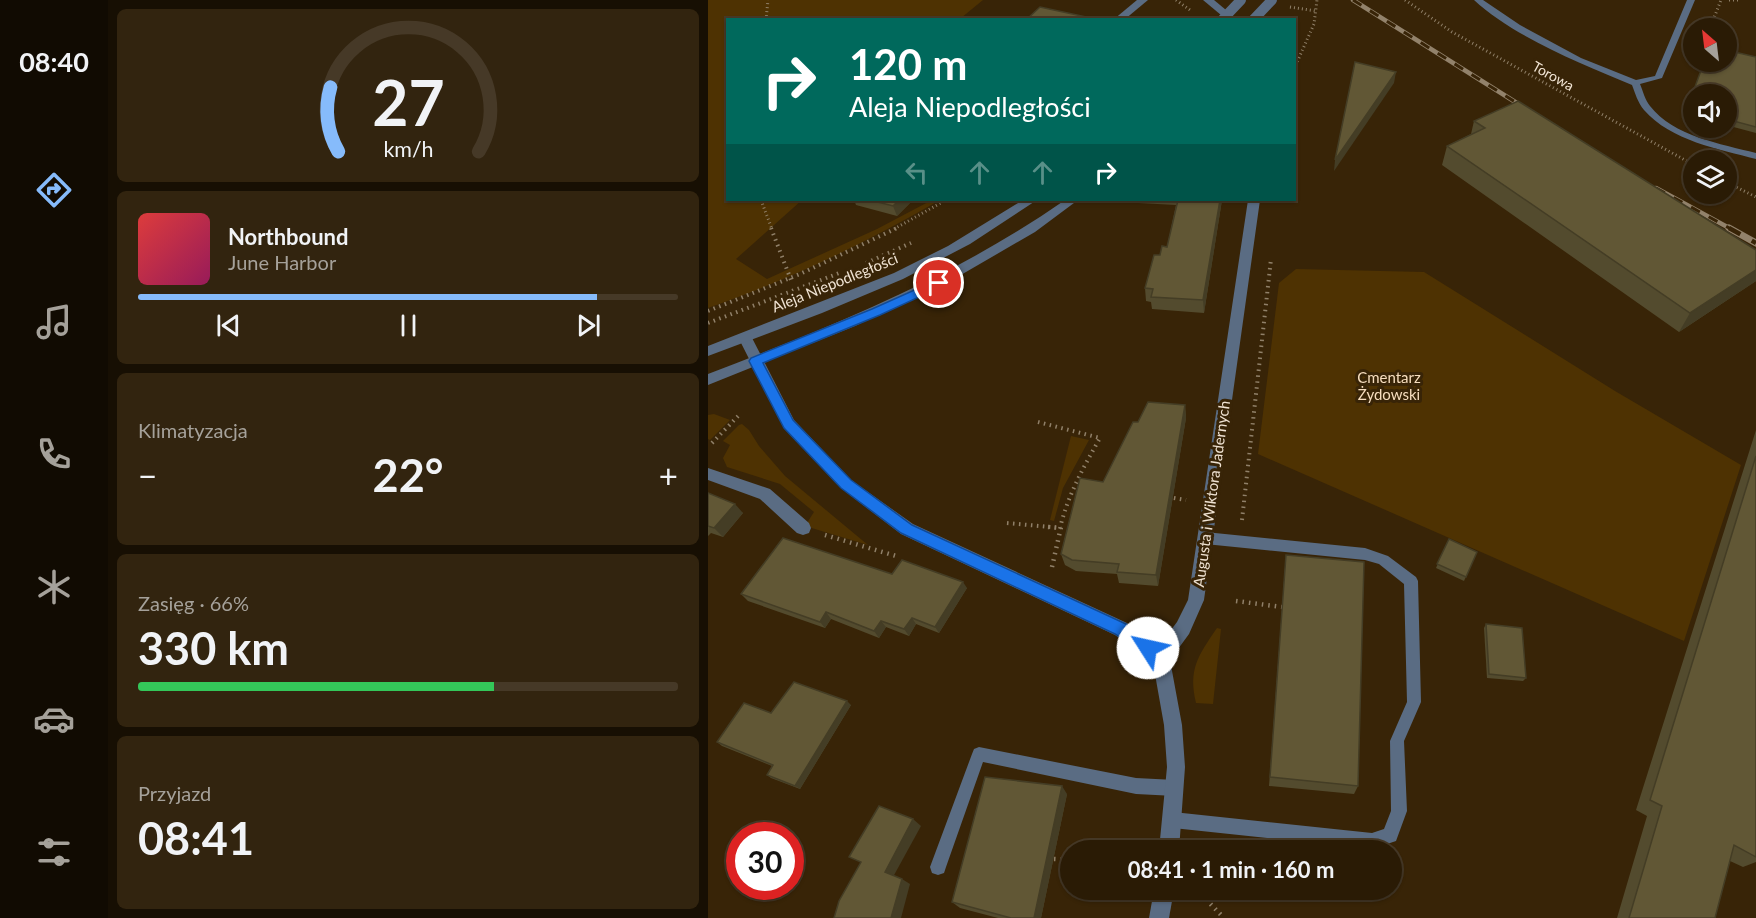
<!DOCTYPE html>
<html lang="pl">
<meta charset="utf-8">
<style>
body{margin:0;font-family:Lato,sans-serif;background:#32240f;color:#f1f3f6;height:100vh;display:flex;flex-direction:column;font-size:22px;white-space:nowrap}
*{box-sizing:border-box;margin:0}
p{font-size:20px;color:#a5a19a}
.icon{flex:none;width:33px;height:33px;fill:none;stroke:currentColor;stroke-width:2;stroke-linecap:round;stroke-linejoin:round}
.map{position:relative;flex:1;overflow:hidden}
.drawer{display:flex;flex-direction:column;gap:9px;padding:9px;background:#170f03;width:600px}
.drawer>*{flex:none}
.banner{position:absolute;left:18px;top:18px;width:570px;height:183px;border-radius:0px;box-shadow:0 2px 4px #0004,0 0 0 2px #463927;background:#00695c;color:#fff;overflow:hidden}
.needle{width:39px;rotate:332deg}
.fabs{position:absolute;left:975px;top:18px;display:grid;gap:12px}
.fabs a{display:grid;place-items:center;width:54px;height:54px;border-radius:50%;background:#2a1b05;box-shadow:0 2px 4px #0004,0 0 0 2px #463927;font-size:30px}
.speed{position:absolute;left:18px;top:822px;display:flex;gap:12px;font-size:30px;font-weight:700;text-align:center}
.speed>*{display:grid;place-content:center;width:78px;height:78px;border-radius:50%;background:#2a1b05;box-shadow:0 2px 4px #0004,0 0 0 2px #463927;line-height:1}
.speed .limit{border:9px solid #d22;background:#fff;color:#111}
.pin{position:absolute;display:grid;place-items:center;width:51px;height:51px;color:#fff;margin:-26px;border:3px solid #fff;border-radius:50%;box-shadow:0 2px 6px #0007}
.me{position:absolute;width:66px;margin:-33px;rotate:305deg;stroke-linejoin:round;filter:drop-shadow(0 0 4px #0008)}
.turn{display:flex;align-items:center;gap:21px;height:126px;padding:0 24px;font-size:27px}
.turn .icon{width:78px;height:78px;stroke-width:2.5}
.turn b{display:block;font-size:42px;line-height:51px}
.lanes{display:flex;align-items:center;height:57px;padding:0 24px;background:#0003;justify-content:center;gap:30px;direction:ltr}
.lanes .off{opacity:.35}
.big{font-size:45px;font-weight:700;line-height:1.1}
.drawer .card{flex:1;display:flex;flex-direction:column;justify-content:center;gap:9px;min-width:0;padding:0 21px;border-radius:9px;background:#32240f}
.drawer .dial{align-items:center;gap:0}
.dial svg{height:156px;overflow:visible;fill:none;stroke:#463927;stroke-width:7;stroke-linecap:round;text-anchor:middle}
.dial text{fill:#f1f3f6;stroke:none}
.song{display:flex;align-items:center;gap:18px}
.cover{width:72px;height:72px;border-radius:9px;background:linear-gradient(135deg,hsl(0 70% 55%),hsl(330 70% 35%))}
.played{height:6px;border-radius:3px;background:linear-gradient(90deg,#86bbfb 85%,#463927 85%)}
.keys{display:flex;justify-content:space-around;direction:ltr}
.heat{display:flex;justify-content:space-between;align-items:center;font-size:33px;direction:ltr}
.charge{height:9px;border-radius:4px;background:linear-gradient(90deg,#34c759 66%,#463927 0)}
.trip{position:absolute;left:352px;top:840px;width:342px;height:60px;border-radius:30px;background:#2a1b05;box-shadow:0 2px 4px #0004,0 0 0 2px #463927;font-weight:700;line-height:60px;text-align:center}
main{display:flex;flex:1;min-height:0}
.tabs{display:flex;flex-direction:column;width:108px;justify-content:space-around;align-items:center;background:#110b02;color:#a5a19a}
.tabs .icon{width:42px;height:42px}
.tabs .on{color:#86bbfb}
.tabs b{font-size:27px;color:#f1f3f6}
.map>svg:first-child{display:block}
.green{fill:#4e3202}
.lines{fill:none;stroke-linecap:round;stroke-linejoin:round}
.path-far2{stroke:#908069;stroke-width:3;stroke-dasharray:1 3;stroke-linecap:butt}
.path-far1{stroke:#908069;stroke-width:4;stroke-dasharray:1.5 4.5;stroke-linecap:butt}
.path{stroke:#908069;stroke-width:4.5;stroke-dasharray:1.5 5;stroke-linecap:butt}
.service{fill:#5a6c83;fill-rule:evenodd}
.minor{fill:#5a6c83;fill-rule:evenodd}
.tertiary{fill:#5a6c83;fill-rule:evenodd}
.rail-far1-casing{stroke:#92826b;stroke-width:4.5}
.rail-casing{stroke:#92826b;stroke-width:7}
.rail-far1{stroke:#382407;stroke-width:3;stroke-dasharray:10;stroke-linecap:butt}
.rail{stroke:#382407;stroke-width:4.5;stroke-dasharray:13;stroke-linecap:butt}
.tertiary-bridge{stroke:#5a6c83;stroke-width:10}
.wall{fill:#534b2e}
.shaded-wall{fill:#443d25}
.building{fill:#615735;stroke:#443d25;stroke-width:1.5}
.route{fill:#1a73e8;stroke:#114b97;stroke-width:1.5}
.labels{text-anchor:middle;stroke-width:6;stroke-linejoin:round;paint-order:stroke}
.far-street-label{font-size:14px;fill:#f0e3d3;stroke:#382407}
.street-label{font-size:15px;fill:#f0e3d3;stroke:#382407}
.park-label{font-size:15px;fill:#f7debf;stroke:#382407}
</style>
<main>
<nav class="tabs">
<b>08:40</b>
<svg class="icon on" aria-label="directions" viewBox="0 0 24 24"><path d="M12 3l9 9-9 9-9-9zM9 14v-3h6M13 9l2 2-2 2"/></svg>
<svg class="icon" aria-label="music" viewBox="0 0 24 24"><path d="M9 18V5l10-2v13"/><circle cx="6" cy="18" r="3"/><circle cx="16" cy="16" r="3"/></svg>
<svg class="icon" aria-label="phone" viewBox="0 0 24 24"><path d="M5 4h4l2 5-3 2q2 4 5 5l2-3 5 2v4C11 20 4 13 5 4z"/></svg>
<svg class="icon" aria-label="climate" viewBox="0 0 24 24"><path d="M12 3v18M4 7l16 10M4 17L20 7"/></svg>
<svg class="icon" aria-label="car" viewBox="0 0 24 24"><path d="M5 17H2v-5l4-1 3-4h7l3 4 3 1v5h-3M9 17h6M6 11h13"/><circle cx="7" cy="17" r="2"/><circle cx="17" cy="17" r="2"/></svg>
<svg class="icon" aria-label="filters" viewBox="0 0 24 24"><path d="M4 7h16M4 17h16"/><circle cx="9" cy="7" r="2"/><circle cx="15" cy="17" r="2"/></svg>
</nav>
<section class="drawer">
<div class="card dial"><svg viewBox="0 0 100 80">
<path d="M14 69A42 42 0 1 1 86 69"/>
<path d="M14 69A42 42 0 0 1 10 36" stroke="#86bbfb"/>
<text x="50" y="56" font-size="32" font-weight="700">27</text>
<text x="50" y="72" font-size="11">km/h</text>
</svg></div>
<div class="card">
<div class="song"><i class="cover"></i><div><b>Northbound</b><p>June Harbor</p></div></div>
<div class="played"></div>
<div class="keys"><svg class="icon" aria-label="previous" viewBox="0 0 24 24"><path d="M18 5L8 12l10 7zM5 5v14"/></svg><svg class="icon" aria-label="pause" viewBox="0 0 24 24"><path d="M8 5v14M16 5v14"/></svg><svg class="icon" aria-label="next" viewBox="0 0 24 24"><path d="M6 5l10 7-10 7zM19 5v14"/></svg></div>
</div>
<div class="card"><p>Klimatyzacja</p>
<div class="heat"><a>−</a><b class="big">22°</b><a>+</a></div>
</div>
<div class="card"><p>Zasięg · 66%</p><b class="big">330 km</b><div class="charge"></div></div>
<div class="card"><p>Przyjazd</p><b class="big">08:41</b></div>
</section>
<div class="map">
<svg width="1048" height="918" viewBox="0 0 1048 918">
<rect width="100%" height="100%" fill="#382407"/>
<g class="green">
<path d="M0,0H275L253,18L255,19L20,20V200H94L28,259L59,279L169,229L224,200H232C158,243 81,280 0,308Z"/>
<polygon points="588,269 716,272 907,391 1033,465 976,641 550,454 571,283"/>
<polygon points="6,414 22,420 2,440 0,439 0,415"/>
<polygon points="34,424 41,430 51,446 77,476 160,545 97,526 106,512 72,484 19,467 15,458 22,445 15,441 31,425"/>
<polygon points="363,436 381,440 355,488 346,521 342,520"/>
<path d="M509,628L513,629L505,704L488,703C480,669 490,656 509,628Z"/>
</g>
<g class="lines">
<g class="path-far2">
<polyline points="468,0 482,10"/>
<polyline points="697,0 744,32 986,165"/>
<polyline points="1021,0 1030,0"/>
<polyline points="582,7 608,11"/>
<polyline points="58,20 60,0"/>
<polyline points="1002,28 1013,0"/>
<polyline points="586,69 606,24 609,0"/>
<polyline points="1018,182 1048,197"/>
<polyline points="53,200 64,229"/>
<polyline points="186,229 238,200"/>
</g>
<g class="path-far1">
<polyline points="63,228 83,280"/>
<polyline points="158,263 203,243"/>
<polyline points="0,311 92,274 189,228"/>
<polyline points="0,323 134,272"/>
<path d="M330,422L392,438C375,468 360,495 352,528"/>
<polyline points="4,443 33,413"/>
<polyline points="460,497 478,500"/>
<polyline points="534,520 563,259"/>
<polyline points="299,523 353,528"/>
</g>
<g class="path">
<polyline points="340,527 353,528"/>
<polyline points="117,535 188,556"/>
<polyline points="344,567 353,527"/>
<polyline points="528,601 574,607"/>
<polyline points="346,859 363,860"/>
<polyline points="489,890 516,918"/>
</g>
<g class="service">
<path d="M766,0H775L812,25L873,58L928,80L947,76L979,0H987L954,78L932,84C935,91 937,100 942,106C965,136 1013,144 1048,153V159C1011,149 963,141 936,110C930,103 927,93 924,85C874,64 806,37 766,0Z"/>
<polygon points="497,532 657,548 680,556 708,577 710,581 713,702 696,741 699,811 688,841 664,849 465,828 459,826 457,820 459,814 465,812 664,833 676,829 683,811 682,741 699,702 696,584 671,564 657,560 497,544 492,542 491,538 492,534"/>
<polygon points="271,747 428,778 467,780 472,783 475,788 472,793 467,796 428,794 275,762 238,867 236,873 230,875 224,873 222,867 264,754 266,749"/>
</g>
<g class="minor">
<polygon points="429,0 440,0 416,20 405,20"/>
<polygon points="495,0 506,0 530,20 519,20"/>
<polygon points="540,200 552,200 496,600 481,634 462,660 474,725 477,767 471,850 451,850 459,767 456,725 445,663 407,635 193,534 133,488 76,428 30,337 37,332 42,334 86,420 143,480 205,524 419,623 451,646 469,622 480,600"/>
<polygon points="0,468 62,489 101,523 103,528 101,533 95,535 89,533 52,499 0,480"/>
<polygon points="446,890 466,890 461,918 441,918"/>
</g>
<g class="tertiary">
<polygon points="315,200 329,200 262,244 195,279 114,313 0,356 0,346 186,273 240,246"/>
<path d="M357,200H370L327,232L239,283L147,326L0,385V374C125,326 247,277 357,200Z"/>
</g>
<defs>
<g id="rail-far1">
<polyline points="645,0 820,110"/>
<polyline points="948,188 1023,229"/>
</g>
<polyline id="rail" points="1021,228 1048,243"/>
</defs>
<use href="#rail-far1" class="rail-far1-casing"/>
<use href="#rail" class="rail-casing"/>
<use href="#rail-far1" class="rail-far1"/>
<use href="#rail" class="rail"/>
<g class="tertiary-bridge">
<polyline points="514,20 533,0"/>
<polyline points="545,20 564,0"/>
</g>
</g>
<g class="wall">
<polygon points="1048,57 1048,133 1018,125 1018,94 986,94 986,117 977,115 996,62 1018,62"/>
<polygon points="766,121 1048,250 1048,281 971,332 734,165 739,146 763,134"/>
<polygon points="146,200 205,200 189,216 148,205"/>
<polygon points="410,200 514,200 496,313 444,309 443,302 438,301 437,288 452,255 459,247 468,205 411,202"/>
<polygon points="477,405 478,418 450,586 411,583 409,574 368,571 357,565 353,554 430,422"/>
<polygon points="1048,430 1048,862 1035,867 1022,861 1007,918 909,918 939,816 928,810"/>
<polygon points="0,493 35,513 15,537 3,533 0,536"/>
<polygon points="741,539 769,552 756,581 728,568"/>
<polygon points="577,567 650,786 646,794 561,786"/>
<polygon points="184,574 259,588 231,633 208,624 201,636 178,627 171,638 123,619 117,628 40,601 33,594"/>
<polygon points="778,624 818,678 815,681 779,678 776,628"/>
<polygon points="143,705 92,789 63,778 59,775 64,766 14,746 9,742 63,713"/>
<polygon points="359,794 333,918 290,918 252,908 244,902"/>
</g>
<g class="shaded-wall">
<polygon points="688,72 686,83 626,171 627,160"/>
<polygon points="191,200 205,200 189,216 185,206"/>
<polygon points="512,200 514,200 496,313 495,300"/>
<polygon points="1048,270 1048,281 971,332 982,313"/>
<polygon points="477,405 478,418 450,586 448,575"/>
<polygon points="27,504 35,513 15,537 6,528"/>
<polygon points="255,582 259,588 231,633 227,627"/>
<polygon points="118,612 123,619 117,628 112,622"/>
<polygon points="204,618 208,624 201,636 196,629"/>
<polygon points="173,621 178,627 171,638 166,631"/>
<polygon points="139,701 143,705 92,789 87,786"/>
<polygon points="354,786 359,794 333,918 326,918"/>
<polygon points="205,819 213,826 185,877 177,872"/>
<polygon points="194,879 202,884 193,918 183,918"/>
</g>
<g class="building">
<polygon points="332,7 383,18 382,20 318,20"/>
<polygon points="1018,50 1048,57 1048,127 1018,119 1018,94 986,94 986,111 979,109 996,62 1018,62"/>
<polygon points="647,62 688,72 627,160"/>
<polygon points="810,101 1048,250 1048,270 982,313 739,146 777,128 766,121"/>
<polygon points="162,200 191,200 185,206"/>
<polygon points="470,200 512,200 495,300 443,297 445,289 437,288 446,255 452,255 454,246 459,247"/>
<polygon points="440,402 477,405 448,575 409,572 411,564 364,560 353,554 372,478 395,482 425,422 430,422"/>
<polygon points="1048,456 1048,857 1026,845 1007,918 921,918 954,806 942,800"/>
<polygon points="0,493 27,504 6,528 0,526"/>
<polygon points="75,538 184,574 194,560 255,582 227,627 204,618 196,629 173,621 166,631 118,612 112,622 33,594"/>
<polygon points="741,539 769,552 758,577 729,564"/>
<polygon points="578,555 656,562 650,786 562,777"/>
<polygon points="778,624 814,628 818,678 781,674"/>
<polygon points="86,682 139,701 87,786 59,775 65,765 9,742 36,703 63,713"/>
<polygon points="277,777 354,786 326,918 303,918 244,902"/>
<polygon points="171,806 205,819 177,872 194,879 183,918 126,918 131,901 153,862 141,857"/>
</g>
<polygon class="route" points="231,279 237,283 235,286 172,315 55,363 85,420 143,480 204,525 418,624 445,643 448,648 445,653 440,656 407,634 193,533 133,488 76,428 41,361 43,358 164,309"/>
<g class="labels">
<g class="far-street-label">
<text transform="translate(845 76) rotate(29)" y="5">Torowa</text>
</g>
<g class="street-label">
<text transform="translate(127 283) rotate(-22)" y="5">Aleja Niepodległości</text>
<text transform="translate(504 494) rotate(-82)" y="5">Augusta i Wiktora Jadernych</text>
</g>
<g class="park-label">
<text x="681" y="383">Cmentarz<tspan x="681" dy="17">Żydowski</tspan></text>
</g>
</g>
</svg>
<div class="fabs">
<a><svg class="needle" viewBox="-14 -14 28 28"><path d="M0-13l5 13h-10z" fill="#e53935"/><path d="M0 13l5-13h-10z" fill="#a5a19a"/></svg></a>
<a><svg class="icon" aria-label="sound" viewBox="0 0 24 24"><path d="M4 9h4l5-4v14l-5-4H4zM17 9q2 3 0 6"/></svg></a>
<a><svg class="icon" aria-label="layers" viewBox="0 0 24 24"><path d="M12 4l9 5-9 5-9-5zM3 14l9 5 9-5"/></svg></a>
</div>
<div class="speed"><div class="limit">30</div></div>
<div class="pin" style="left:231px;top:283px;background:#d93025"><svg class="icon" aria-label="arrive" viewBox="0 0 24 24"><path d="M6 21V4h12l-3 4 3 4H6"/></svg></div>
<svg class="me" style="left:440px;top:648px" viewBox="-20 -20 40 40"><circle r="19" fill="#fff"/><path d="M0-13L10 11 0 6-10 11z" fill="#1a73e8"/></svg>
<div class="trip">08:41 · 1 min · 160 m</div>
<div class="banner">
<div class="turn"><svg class="icon" aria-label="right" viewBox="0 0 24 24"><path d="M7 20v-9h11M14 6l5 5-5 5"/></svg><div><b>120 m</b>Aleja Niepodległości</div></div>
<div class="lanes"><svg class="icon off" aria-label="left" viewBox="0 0 24 24"><path d="M17 20v-9H6M10 6l-5 5 5 5"/></svg><svg class="icon off" aria-label="ahead" viewBox="0 0 24 24"><path d="M12 20V5M6 11l6-6 6 6"/></svg><svg class="icon off" aria-label="ahead" viewBox="0 0 24 24"><path d="M12 20V5M6 11l6-6 6 6"/></svg><svg class="icon" aria-label="right" viewBox="0 0 24 24"><path d="M7 20v-9h11M14 6l5 5-5 5"/></svg></div>
</div>
</div>
</main>
